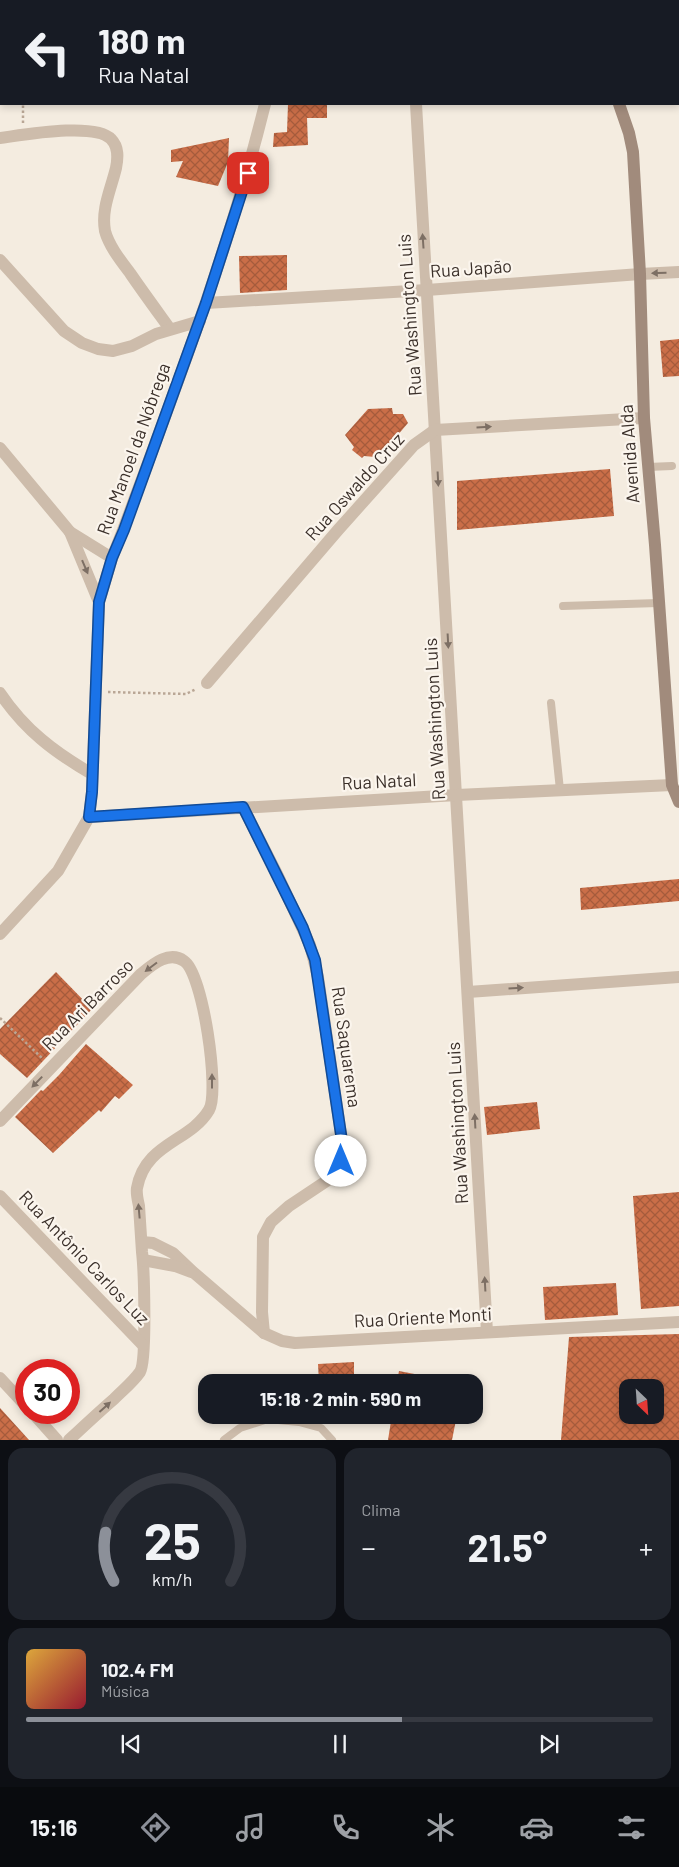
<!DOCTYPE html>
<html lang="pt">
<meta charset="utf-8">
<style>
body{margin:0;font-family:Barlow,sans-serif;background:#20242c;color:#f1f3f6;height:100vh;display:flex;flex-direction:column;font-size:19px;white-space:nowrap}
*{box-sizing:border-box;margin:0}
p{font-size:16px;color:#9ea1a6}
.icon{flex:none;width:28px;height:28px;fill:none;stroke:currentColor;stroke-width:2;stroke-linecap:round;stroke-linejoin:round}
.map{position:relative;height:1440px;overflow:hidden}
.details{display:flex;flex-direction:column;gap:8px;padding:8px;background:#0d0f14;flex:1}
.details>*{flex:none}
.guide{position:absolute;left:0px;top:0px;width:680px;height:105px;box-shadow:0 2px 8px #0003;background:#171b24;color:#f1f3f6;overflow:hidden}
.needle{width:32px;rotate:155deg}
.buttons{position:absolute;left:619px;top:1379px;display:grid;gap:10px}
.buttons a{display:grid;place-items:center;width:45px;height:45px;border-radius:10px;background:#171b24;box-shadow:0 2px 8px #0003;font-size:25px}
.speed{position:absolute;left:15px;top:1359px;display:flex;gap:10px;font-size:25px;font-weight:700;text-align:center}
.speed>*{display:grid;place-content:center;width:65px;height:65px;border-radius:50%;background:#171b24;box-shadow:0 2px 8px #0003;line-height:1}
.speed .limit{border:8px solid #d22;background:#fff;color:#111}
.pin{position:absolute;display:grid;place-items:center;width:42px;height:42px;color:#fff;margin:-21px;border-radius:10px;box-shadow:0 2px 8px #0006}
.me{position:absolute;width:55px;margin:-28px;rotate:0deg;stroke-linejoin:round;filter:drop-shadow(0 0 4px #0008)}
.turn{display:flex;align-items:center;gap:18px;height:105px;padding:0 15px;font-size:22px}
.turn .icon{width:65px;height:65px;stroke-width:2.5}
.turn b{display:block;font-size:35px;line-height:42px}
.big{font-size:38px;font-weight:700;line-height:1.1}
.details .widget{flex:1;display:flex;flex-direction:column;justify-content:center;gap:8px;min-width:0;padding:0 18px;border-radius:15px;background:#20242c}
.details .dial{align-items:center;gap:0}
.dial svg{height:130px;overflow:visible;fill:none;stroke:#363941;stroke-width:7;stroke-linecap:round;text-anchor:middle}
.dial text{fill:#f1f3f6;stroke:none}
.song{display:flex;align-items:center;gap:15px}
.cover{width:60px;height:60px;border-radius:8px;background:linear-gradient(135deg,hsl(40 70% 55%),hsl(350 70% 35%))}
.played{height:5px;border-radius:2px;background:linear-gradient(90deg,#8c9099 60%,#363941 60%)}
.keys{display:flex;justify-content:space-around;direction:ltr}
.heat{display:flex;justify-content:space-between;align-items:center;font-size:28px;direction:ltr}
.details .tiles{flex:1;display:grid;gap:8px;grid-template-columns:1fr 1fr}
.widget:last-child{grid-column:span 2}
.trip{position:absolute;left:198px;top:1374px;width:285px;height:50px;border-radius:15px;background:#171b24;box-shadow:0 2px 8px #0003;font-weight:700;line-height:50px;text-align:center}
.tabs{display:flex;height:80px;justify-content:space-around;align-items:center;background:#090b0e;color:#9ea1a6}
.tabs .icon{width:35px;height:35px}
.tabs .current{color:#8c9099}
.tabs b{font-size:22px;color:#f1f3f6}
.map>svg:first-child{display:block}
.building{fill:url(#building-cross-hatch);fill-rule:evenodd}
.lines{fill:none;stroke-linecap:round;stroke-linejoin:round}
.path{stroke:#b9a695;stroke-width:2.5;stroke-dasharray:2.5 2.5;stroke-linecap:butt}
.service{stroke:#cdbcab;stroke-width:8}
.minor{stroke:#cdbcab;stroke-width:12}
.secondary{stroke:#a18b7c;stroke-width:12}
.oneway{fill:#7d6f64}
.route-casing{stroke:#114b97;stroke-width:12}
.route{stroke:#1a73e8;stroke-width:9}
.labels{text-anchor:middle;stroke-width:4.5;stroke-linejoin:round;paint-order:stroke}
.street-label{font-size:18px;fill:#3b302a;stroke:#fbf5ed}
</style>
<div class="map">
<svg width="679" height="1440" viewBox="0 0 679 1440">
<defs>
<pattern id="building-cross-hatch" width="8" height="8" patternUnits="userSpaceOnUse" patternTransform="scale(1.25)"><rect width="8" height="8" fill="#ca6e48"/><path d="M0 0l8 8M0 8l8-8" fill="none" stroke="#a55b3c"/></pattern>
</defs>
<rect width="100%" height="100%" fill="#f4ece0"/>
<g class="building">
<polygon points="288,104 327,104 327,118 307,118 308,145 273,147 274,133 287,132"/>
<polygon points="229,138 228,162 218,186 176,177 183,161 171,162 171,150"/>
<polygon points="287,255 287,290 240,293 239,256"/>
<polygon points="679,339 679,376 663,377 660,341"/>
<polygon points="392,408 393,414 403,414 408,423 384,451 375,457 364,456 362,458 352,450 354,447 345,435 368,409"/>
<polygon points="610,469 614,516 457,530 457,481"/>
<polygon points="679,879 679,901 581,910 580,888"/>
<polygon points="56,972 92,1009 27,1078 0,1054 0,1029"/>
<polygon points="86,1044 133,1085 119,1099 115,1096 101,1112 99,1110 53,1153 15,1117 41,1090 43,1091 59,1075"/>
<polygon points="537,1102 540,1129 487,1135 484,1107"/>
<polygon points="679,1192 679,1306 641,1309 633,1196"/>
<polygon points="616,1283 618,1315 545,1320 543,1287"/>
<path d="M679,1334V1440H561L569,1337ZM628,1388H655V1415H628Z"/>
<polygon points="354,1362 354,1382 319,1382 318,1364"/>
<polygon points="399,1371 430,1377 429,1382 397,1382"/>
<polygon points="0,1408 29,1440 0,1440"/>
<polygon points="392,1415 457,1415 452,1440 388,1440"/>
</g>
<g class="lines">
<g class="path">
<polyline points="23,123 23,104"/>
<polyline points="108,692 186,694 196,689"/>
<polyline points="0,1018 43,1059"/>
</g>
<g class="service">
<polyline points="648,467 672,466"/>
<polyline points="563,606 658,603"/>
<polyline points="551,703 560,790"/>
<polyline points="224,1440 240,1428 268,1419 299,1422 321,1428 332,1440"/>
</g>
<g class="minor">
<polyline points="387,0 388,1"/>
<polyline points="281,1 282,0"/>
<polyline points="570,1 572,0"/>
<polyline points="0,25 1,26"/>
<polyline points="416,104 487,1332"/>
<path d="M0,138C23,135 95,122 111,139C119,147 118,158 116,168C111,189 101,209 105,231C109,246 121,261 130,273C143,292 157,311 170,329"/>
<polyline points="0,260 64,331 82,343 98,349 113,351 132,346 156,334 200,321"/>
<polyline points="206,303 427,290 640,274 679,272"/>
<polyline points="0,448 70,532 112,558"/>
<polyline points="70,532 99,602"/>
<polyline points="207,683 338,530 414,445 435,430 644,418"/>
<path d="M0,693C25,730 54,752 92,774"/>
<polyline points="243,807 278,876 310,945 318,977 342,1141 341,1161 334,1176 289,1206 271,1222 263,1237 262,1312 264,1333"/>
<polyline points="89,817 457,795 672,785"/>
<path d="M0,934L58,871L89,817L92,792L99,602L112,558L123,530C175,390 229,250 265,104"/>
<polyline points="468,992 679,977"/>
<path d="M0,1121L141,974C152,965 169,950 184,961C203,973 220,1092 209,1110C190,1142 145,1143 137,1188C136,1193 138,1201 139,1206C140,1222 141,1237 142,1252C144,1269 147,1361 140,1372C133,1382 123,1390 114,1399C99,1412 84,1426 69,1440"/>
<polyline points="0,1196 143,1345"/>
<polyline points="142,1242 153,1243 173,1253 193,1272 264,1333 282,1341 295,1343 679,1322"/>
<polyline points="143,1260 175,1266 191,1272"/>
<polyline points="0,1378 26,1406"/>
<polyline points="32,1412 57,1440"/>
</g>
<g class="secondary">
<polyline points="540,0 541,1"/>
<polyline points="619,104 629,133 633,152 640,274 644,418 655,545 672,785 679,802"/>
</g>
</g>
<defs><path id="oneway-solid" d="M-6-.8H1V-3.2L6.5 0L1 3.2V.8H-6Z" transform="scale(1.25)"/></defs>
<g class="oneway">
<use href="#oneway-solid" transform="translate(423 241) rotate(-94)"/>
<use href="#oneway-solid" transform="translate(659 273) rotate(178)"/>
<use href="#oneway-solid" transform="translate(484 427) rotate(-4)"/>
<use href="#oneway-solid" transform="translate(438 479) rotate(87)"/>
<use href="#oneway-solid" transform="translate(85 567) rotate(67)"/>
<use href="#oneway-solid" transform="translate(448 641) rotate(87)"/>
<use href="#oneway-solid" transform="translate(151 967) rotate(143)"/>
<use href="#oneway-solid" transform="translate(516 988) rotate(-4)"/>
<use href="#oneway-solid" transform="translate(212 1081) rotate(-90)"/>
<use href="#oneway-solid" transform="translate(37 1082) rotate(134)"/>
<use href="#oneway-solid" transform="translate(475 1121) rotate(-93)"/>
<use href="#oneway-solid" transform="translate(139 1211) rotate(-95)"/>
<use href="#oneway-solid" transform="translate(485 1284) rotate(-93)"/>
<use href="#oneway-solid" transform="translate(105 1407) rotate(-42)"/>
</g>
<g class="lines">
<defs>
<polyline id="route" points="248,173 206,303 124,530 112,558 99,602 92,792 89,817 243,807 303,928 315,960 342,1141 341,1161"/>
</defs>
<use href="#route" class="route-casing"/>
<use href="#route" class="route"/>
</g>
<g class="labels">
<g class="street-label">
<text transform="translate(471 269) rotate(-4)" y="6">Rua Japão</text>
<text transform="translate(410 315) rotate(-94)" y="6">Rua Washington Luis</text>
<text transform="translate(134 449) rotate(-70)" y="6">Rua Manoel da Nóbrega</text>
<text transform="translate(630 454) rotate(-94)" y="6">Avenida Alda</text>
<text transform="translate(355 487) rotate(-48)" y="6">Rua Oswaldo Cruz</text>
<text transform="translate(435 719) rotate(-93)" y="6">Rua Washington Luis</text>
<text transform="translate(379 782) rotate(-3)" y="6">Rua Natal</text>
<text transform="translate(88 1005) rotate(-45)" y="6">Rua Ari Barroso</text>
<text transform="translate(346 1047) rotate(82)" y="6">Rua Saquarema</text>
<text transform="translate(458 1123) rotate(-93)" y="6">Rua Washington Luis</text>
<text transform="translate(84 1258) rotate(46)" y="6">Rua Antônio Carlos Luz</text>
<text transform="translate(423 1318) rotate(-3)" y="6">Rua Oriente Monti</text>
</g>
</g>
</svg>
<div class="buttons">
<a><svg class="needle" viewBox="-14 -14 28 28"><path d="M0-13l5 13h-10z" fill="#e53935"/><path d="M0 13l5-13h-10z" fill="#9ea1a6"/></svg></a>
</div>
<div class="speed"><div class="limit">30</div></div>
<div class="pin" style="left:248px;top:173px;background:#d93025"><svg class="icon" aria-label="arrive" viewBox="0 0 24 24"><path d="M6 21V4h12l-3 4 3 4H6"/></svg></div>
<svg class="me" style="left:341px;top:1161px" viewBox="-20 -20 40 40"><circle r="19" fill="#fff"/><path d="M0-13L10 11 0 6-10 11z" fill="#1a73e8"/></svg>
<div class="trip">15:18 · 2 min · 590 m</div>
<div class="guide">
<div class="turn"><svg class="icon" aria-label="left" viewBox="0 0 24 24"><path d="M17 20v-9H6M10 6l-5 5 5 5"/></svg><div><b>180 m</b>Rua Natal</div></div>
</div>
</div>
<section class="details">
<div class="tiles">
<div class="widget dial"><svg viewBox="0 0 100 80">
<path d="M14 69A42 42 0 1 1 86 69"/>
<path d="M14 69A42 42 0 0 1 9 39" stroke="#8c9099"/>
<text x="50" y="56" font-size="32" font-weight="700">25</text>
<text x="50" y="72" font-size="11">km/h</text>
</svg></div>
<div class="widget"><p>Clima</p>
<div class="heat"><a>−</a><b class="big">21.5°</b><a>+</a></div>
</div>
<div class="widget">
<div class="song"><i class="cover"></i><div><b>102.4 FM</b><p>Música</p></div></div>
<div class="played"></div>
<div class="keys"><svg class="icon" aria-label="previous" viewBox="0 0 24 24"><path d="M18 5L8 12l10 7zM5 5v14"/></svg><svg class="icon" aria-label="pause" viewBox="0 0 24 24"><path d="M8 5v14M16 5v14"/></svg><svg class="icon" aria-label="next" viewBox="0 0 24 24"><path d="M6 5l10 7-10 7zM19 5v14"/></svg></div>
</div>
</div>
</section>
<nav class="tabs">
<b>15:16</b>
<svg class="icon current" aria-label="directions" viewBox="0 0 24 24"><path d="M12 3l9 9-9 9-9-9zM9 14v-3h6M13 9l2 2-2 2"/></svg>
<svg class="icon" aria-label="music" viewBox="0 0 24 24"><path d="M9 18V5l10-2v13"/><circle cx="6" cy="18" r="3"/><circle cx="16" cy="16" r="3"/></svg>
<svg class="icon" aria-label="phone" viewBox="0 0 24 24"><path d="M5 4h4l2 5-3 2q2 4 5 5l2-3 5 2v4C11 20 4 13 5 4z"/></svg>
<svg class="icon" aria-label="climate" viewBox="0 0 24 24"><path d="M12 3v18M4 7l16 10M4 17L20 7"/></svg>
<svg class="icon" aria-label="car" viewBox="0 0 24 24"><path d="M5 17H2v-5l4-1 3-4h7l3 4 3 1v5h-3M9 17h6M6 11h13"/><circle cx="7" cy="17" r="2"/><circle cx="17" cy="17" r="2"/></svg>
<svg class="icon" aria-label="filters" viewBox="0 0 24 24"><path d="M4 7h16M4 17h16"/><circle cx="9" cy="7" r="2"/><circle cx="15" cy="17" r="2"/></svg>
</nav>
